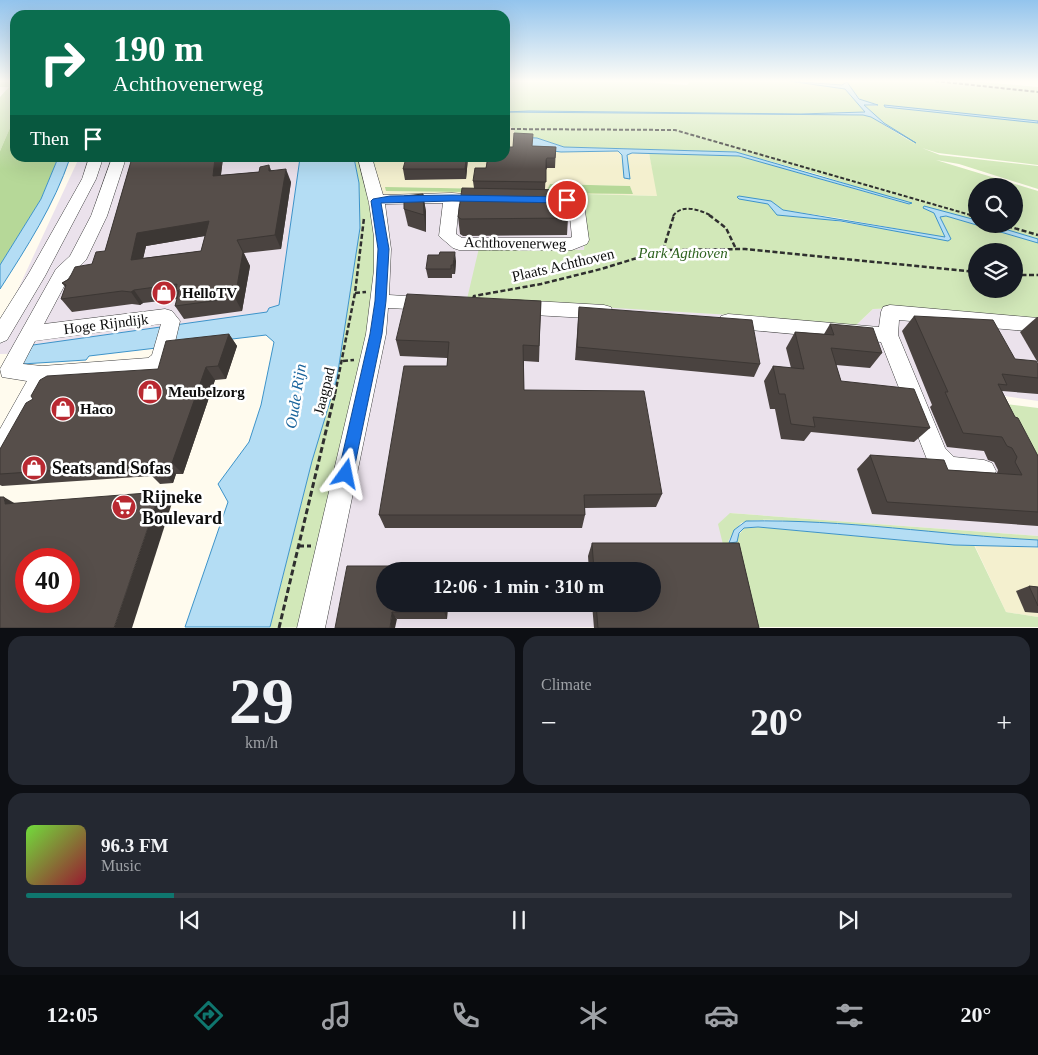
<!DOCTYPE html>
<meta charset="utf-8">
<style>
body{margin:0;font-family:Georgia,serif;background:#242831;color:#f1f3f6;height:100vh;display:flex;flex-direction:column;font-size:19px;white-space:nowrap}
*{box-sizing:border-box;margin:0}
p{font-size:16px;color:#9ea1a6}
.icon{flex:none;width:28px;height:28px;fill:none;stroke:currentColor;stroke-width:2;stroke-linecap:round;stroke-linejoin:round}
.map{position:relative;height:628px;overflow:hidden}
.side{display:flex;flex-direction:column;gap:8px;padding:8px;background:#0d0f14;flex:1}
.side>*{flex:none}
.top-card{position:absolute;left:10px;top:10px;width:500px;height:152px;border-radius:15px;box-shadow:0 5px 20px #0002;background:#0b6e4f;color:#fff;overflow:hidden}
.tools{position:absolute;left:968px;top:178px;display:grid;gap:10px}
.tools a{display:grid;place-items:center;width:55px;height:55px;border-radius:50%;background:#171b24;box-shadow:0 5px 20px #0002;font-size:25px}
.speed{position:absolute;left:15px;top:548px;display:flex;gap:10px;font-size:25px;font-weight:700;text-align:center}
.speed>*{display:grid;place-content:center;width:65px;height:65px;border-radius:50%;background:#171b24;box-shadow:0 5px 20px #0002;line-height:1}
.speed .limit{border:8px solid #d22;background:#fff;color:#111}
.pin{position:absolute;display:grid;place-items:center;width:42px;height:42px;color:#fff;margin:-21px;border:2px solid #fff;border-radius:50%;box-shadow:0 1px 5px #0007}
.me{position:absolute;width:55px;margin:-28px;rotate:12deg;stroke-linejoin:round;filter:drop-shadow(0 0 4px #0008)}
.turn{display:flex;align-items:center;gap:18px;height:105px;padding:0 20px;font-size:22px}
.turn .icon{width:65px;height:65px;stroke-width:2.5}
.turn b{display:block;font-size:35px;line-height:42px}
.then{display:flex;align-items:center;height:48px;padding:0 20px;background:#0003;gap:10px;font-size:19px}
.big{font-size:38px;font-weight:700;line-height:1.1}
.side .widget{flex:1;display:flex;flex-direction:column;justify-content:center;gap:8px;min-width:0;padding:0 18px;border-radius:15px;background:#242831}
.side .dial{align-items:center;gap:0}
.dial b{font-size:65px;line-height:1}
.song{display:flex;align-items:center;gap:15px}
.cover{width:60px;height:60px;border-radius:8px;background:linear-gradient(135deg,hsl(100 70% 55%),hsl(350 70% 35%))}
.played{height:5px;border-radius:2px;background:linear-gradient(90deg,#0f766e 15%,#363941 15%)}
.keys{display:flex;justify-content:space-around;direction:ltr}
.heat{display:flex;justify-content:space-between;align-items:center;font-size:28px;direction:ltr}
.side .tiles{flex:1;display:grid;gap:8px;grid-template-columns:1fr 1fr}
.widget:last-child{grid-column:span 2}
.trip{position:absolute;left:376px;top:562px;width:285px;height:50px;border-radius:25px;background:#171b24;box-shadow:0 5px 20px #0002;font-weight:700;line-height:50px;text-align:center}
.tab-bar{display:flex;height:80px;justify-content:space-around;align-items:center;background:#090b0e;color:#9ea1a6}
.tab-bar .icon{width:35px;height:35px}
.tab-bar .on{color:#0f766e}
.tab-bar b{font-size:22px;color:#f1f3f6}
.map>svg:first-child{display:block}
.industrial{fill:#ebe2ec;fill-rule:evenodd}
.farmland{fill:#f4f0cf;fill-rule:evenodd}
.green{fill:#d2e8b9;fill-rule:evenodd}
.forest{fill:#b6d898}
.water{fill:#b4ddf4;stroke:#3d93c9}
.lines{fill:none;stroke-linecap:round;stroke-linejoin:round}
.minor-casing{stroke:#404040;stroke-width:1}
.path-far2{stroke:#2f2f2f;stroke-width:2;stroke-dasharray:4 2;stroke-linecap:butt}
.path-far1{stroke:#2f2f2f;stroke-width:2.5;stroke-dasharray:5 2.5;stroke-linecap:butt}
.path{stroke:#2f2f2f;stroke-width:3;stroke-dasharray:6 3;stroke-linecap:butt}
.minor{fill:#fff;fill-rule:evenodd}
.wall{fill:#4a4340;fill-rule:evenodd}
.shaded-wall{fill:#3c3734}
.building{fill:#564e4a;stroke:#3c3734;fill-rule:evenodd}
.route{fill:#1a73e8;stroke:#114b97}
.labels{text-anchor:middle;stroke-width:5;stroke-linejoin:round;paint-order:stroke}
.street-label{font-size:15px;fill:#0d0d0d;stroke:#fff}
.park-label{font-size:15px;font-style:italic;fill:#2e631f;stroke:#fff}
.poi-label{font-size:15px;font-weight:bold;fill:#0d0d0d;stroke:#fff;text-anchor:start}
.water-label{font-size:16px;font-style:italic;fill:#1a649c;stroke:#fff}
.near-poi-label{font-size:18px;font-weight:bold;fill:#0d0d0d;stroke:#fff;text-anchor:start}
</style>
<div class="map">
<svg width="1038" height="628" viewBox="0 0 1038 628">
<rect width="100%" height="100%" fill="#fffbee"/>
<g class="industrial">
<polygon points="79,158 304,158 290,318 56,353 0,354 0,328"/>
<path d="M380,193L440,195L587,194L584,250L479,248L628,308L779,318L853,328L873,309L901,308L1038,319V401L991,394L1038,499V536L730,513L743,627L310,628ZM385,571H652V604H385Z"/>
</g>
<g class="farmland">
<path d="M505,121L514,130L516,137L533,144L532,160L545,150L561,152L618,151L622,155L623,162L627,154L649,153L658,196L586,194L392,196L380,193L374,158H505ZM550,184L630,186L633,194L386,187L547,190Z"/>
<polygon points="974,544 1038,548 1038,617 1006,612"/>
</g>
<g class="green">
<polygon points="0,81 15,81 15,116 0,151 0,97 9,87 0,87"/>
<polygon points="505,81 630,81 687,85 689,83 688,81 789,81 845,89 865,112 800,114 505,111"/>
<path d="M803,81H971L1038,87V121L884,106L1038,123V165L938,153L922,148L940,155L1038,166V189L959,164L936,160L1038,191V239L988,224H1014V186H976V220L923,206L934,213L946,236L943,237L838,218L783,210L771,201L737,197L768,204L775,211L951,240L940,217L946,216L1038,243V319L901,308L873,309L853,328L779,318L467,299L479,248L584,250L587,194L657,196L649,153L739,156L911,205L820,175L736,152L564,147L537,138L516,137L514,130L505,121V112L863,115L871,117L915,144L884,123L864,105L877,106L876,104L861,100L848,85ZM976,251H1014V289H976Z"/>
<polygon points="354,158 374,158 388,242 310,627 270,628 312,461 337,378 360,228 359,183"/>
<polygon points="1006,404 1038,408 1038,472"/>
<path d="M730,513L1038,536V540C963,536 888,527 813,523C793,522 760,516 741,523L728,541L733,543L744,528L758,527L954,545L958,543L1038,547L974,545L1006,612L1038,617V627H743L718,524Z"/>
</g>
<g class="forest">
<polygon points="15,116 15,158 58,158 41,199 0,265 0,151"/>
<polygon points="550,184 630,186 633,194 386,191 385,187 547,190"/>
</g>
<g class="water">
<polygon points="789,81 842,85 847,82 859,99 878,105 864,105 884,123 916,143 871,117 863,115 505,112 529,111 800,114 865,112 845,89"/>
<polygon points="884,105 1038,121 1038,123 885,107"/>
<polygon points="516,137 537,138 564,147 736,152 912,203 909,204 739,156 632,153 627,155 630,179 624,178 622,155 618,151 561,152 546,150 540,154"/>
<path d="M58,158H70C54,205 27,247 0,289V265L41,199Z"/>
<polygon points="300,158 354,158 359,183 360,228 337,378 312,461 270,627 185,627 228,502 218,484 249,442 261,405 274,342 266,335 89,356 86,360 22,364 33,345 267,312 269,308 279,305"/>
<polygon points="739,196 771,201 783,210 945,237 934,213 923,208 924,206 976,220 976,224 988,224 1038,239 1038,243 946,216 940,217 951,239 948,241 841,221 777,215 768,204 739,199 737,197"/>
<path d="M746,521C844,519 941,535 1038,540V547L954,545L758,527L744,528L739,533L737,542L729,543L734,530Z"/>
</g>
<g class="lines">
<defs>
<g id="minor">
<polygon points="89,158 103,158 96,179 45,276 7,340 0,343 0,319 29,273 82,179"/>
<path d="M112,158H126L107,216L86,260L69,277L44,324L165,309L172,311L180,321L171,359C167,367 161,371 152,374L48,382L8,457L0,460V429L27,381L2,377L0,369L56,269L70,256L91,216ZM161,324L152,355L148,358L42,366L23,364L35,341Z"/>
<path d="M358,158H372L383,195L452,193L490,196L493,199L490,202L459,204L456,234L462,238H570L572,237L569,207L537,203L534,200L537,197C549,193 576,192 584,204L589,240L587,244L572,250H459L453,248L439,236L443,203L385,204L391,249L389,295L436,298L438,303L436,308L429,310L388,308L386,334L325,628H297L366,334L374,270V237L369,203Z"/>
<polygon points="516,300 604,305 611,307 613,312 611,317 604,319 516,314 509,312 507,307 509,302"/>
<path d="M890,305L1038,318V332L899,320L898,335L945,448L954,457L984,460L992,463L996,471L992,479C982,483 949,481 940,474C935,471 932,466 928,462L881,342L728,328L721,326L719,321L721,316L728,314L879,327L881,312L883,307Z"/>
</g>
</defs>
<use href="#minor" class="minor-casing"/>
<g class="path-far2">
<polyline points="935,81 1038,92"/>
<polyline points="505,129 675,130 974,216"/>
<polyline points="505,143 509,144 509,150"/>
<path d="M673,216C682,203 700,210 712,216"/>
</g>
<g class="path-far1">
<polyline points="709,215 726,228 736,249"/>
<polyline points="969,215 976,217"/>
<polyline points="1000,224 1038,235"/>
<polyline points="663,250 674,215"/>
<polyline points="1014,275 1038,275"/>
<polyline points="355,293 366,292"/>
<polyline points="473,299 474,296 541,284 601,269 663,250 745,249 976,272"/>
<polyline points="343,361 354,360"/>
<polyline points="335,394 355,293 364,218"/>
</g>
<g class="path">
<polyline points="298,546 311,546"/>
<polyline points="279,628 335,393"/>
</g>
<use href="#minor" class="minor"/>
</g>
<g class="wall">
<polygon points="533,146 556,147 555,168 547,168 546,170 545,189 568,218 567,235 463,236 460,234 458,217 474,188 473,181 486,168 487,159 468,158 466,179 405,180 403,169 415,158 505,158 513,147"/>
<path d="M132,158H223L221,175L259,172L269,165L271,170L291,182L281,249L244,253L250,266L242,311L184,319L175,306L177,299L143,303L140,305L132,304L72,312L61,299L65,287L62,283L92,264L105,251ZM205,236L201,251L143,258L146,246Z"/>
<polygon points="423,194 426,212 426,232 408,226 404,209"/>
<polygon points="439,255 456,261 455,274 452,274 452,278 428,278 426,269"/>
<polygon points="541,301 539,362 524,361 524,390 662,494 656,507 585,508 585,515 582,528 385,528 379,515 447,366 447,358 400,356 396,340"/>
<polygon points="579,307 760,364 754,377 575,360"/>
<polygon points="914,316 1015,359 1038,364 1038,394 1002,391 1015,417 1038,456 1038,526 872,514 857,469 870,455 948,470 997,473 998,470 994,462 988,460 984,451 947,447 930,407 932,405 902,331"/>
<polygon points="1037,317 1038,317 1038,363 1020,332"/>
<polygon points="830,324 882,353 870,368 836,365 841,381 930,428 914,442 811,432 804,441 781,439 775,409 770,409 764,381 773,366 791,368 786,348 795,332 824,334"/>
<polygon points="229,334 237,346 226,379 215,380 183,474 176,474 173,483 160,484 152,476 2,486 0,485 0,449 33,399 158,369"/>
<polygon points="592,543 739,543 759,628 594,628 592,604 652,604 652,571 589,571 588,556"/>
<polygon points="347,566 448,604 447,619 397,619"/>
<polygon points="1029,586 1038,587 1038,613 1025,612 1016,591"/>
</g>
<g class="shaded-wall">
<polygon points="215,158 223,158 219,189 213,176"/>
<polygon points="466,158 468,158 466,179 465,169"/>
<polygon points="547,158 547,168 545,170 546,160"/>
<polygon points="286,169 291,182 281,249 275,235"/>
<polygon points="423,194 426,212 426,232 424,215"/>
<polygon points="209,221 216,234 146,246 140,273 131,260 137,233"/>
<polygon points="243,252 250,266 242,311 235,298"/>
<polygon points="455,252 456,261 455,274 453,265"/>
<polygon points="134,290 143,303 140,305 131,292"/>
<polygon points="229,334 237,346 226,379 218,366"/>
<polygon points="206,367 215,380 183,474 172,463"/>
<polygon points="165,463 176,474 173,483 162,472"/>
<polygon points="160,492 172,503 132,628 114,628"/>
<polygon points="4,497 21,507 5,504"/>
<polygon points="445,604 448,604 447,619 444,612"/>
<polygon points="392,612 397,619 395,628 390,628"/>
</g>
<g class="building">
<polygon points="514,133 533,134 532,146 556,147 555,158 547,158 546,160 546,182 473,181 475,168 486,168 488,158 505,158 505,147 513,147"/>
<path d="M132,158H215L213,176L259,172L260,167L269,165V171L286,169L275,235L237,240L243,252L235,298L175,306L179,291L176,290L177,284L134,290L131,292L122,291L61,299L66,285L62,283L69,279L75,267L92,264L96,252L105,251ZM209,221L201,251L131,260L137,233Z"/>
<polygon points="406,158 466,158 465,169 403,169"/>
<polygon points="462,188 566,190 568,218 461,219 458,217"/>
<polygon points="423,194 424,215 404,209 404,196"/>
<polygon points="440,252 455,252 453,265 451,265 451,269 426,269 428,255 439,255"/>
<polygon points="407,294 541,301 539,346 523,345 524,390 644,391 662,494 584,495 585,515 379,515 404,366 447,366 449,342 396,340"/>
<polygon points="579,307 752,320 760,364 577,347"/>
<polygon points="914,316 993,320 1015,359 1036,361 1038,364 1038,378 1002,374 1007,385 998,384 1015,417 1018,418 1038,456 1038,512 887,502 870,455 944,460 948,470 1022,475 1015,462 1017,457 1012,448 1007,446 1002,437 963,433 945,392 948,392"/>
<polygon points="830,324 873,328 882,353 831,348 841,381 914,389 930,428 813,417 815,427 791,424 785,394 779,394 773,366 804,369 795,332 834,335"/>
<polygon points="229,334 218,366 206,367 172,463 165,463 162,472 149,473 152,464 0,474 0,449 26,403 33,399 31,396 40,380 47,376 158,369 166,341"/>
<path d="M160,492L114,628H0V497H4L5,504ZM26,559H69V601H26Z"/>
<polygon points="592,543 739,543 759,628 598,628 596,604 652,604 652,571 594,571"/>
<polygon points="347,566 448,566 447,571 385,571 385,604 445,604 444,612 392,612 390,628 335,628"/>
<polygon points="1029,586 1038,587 1038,606"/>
</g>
<linearGradient id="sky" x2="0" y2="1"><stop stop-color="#93c4ed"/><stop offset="0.48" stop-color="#fffdf7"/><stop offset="1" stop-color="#fffdf7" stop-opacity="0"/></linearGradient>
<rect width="1038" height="169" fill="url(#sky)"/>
<polygon class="route" points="452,195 567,197 572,200 567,203 452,201 381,203 389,249 386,301 382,334 353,474 351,479 346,481 340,479 338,474 370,334 375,301 378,249 371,201 373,199 390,196"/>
<defs>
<symbol id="shop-disc" viewBox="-11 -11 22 22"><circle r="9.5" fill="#b92931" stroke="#fff"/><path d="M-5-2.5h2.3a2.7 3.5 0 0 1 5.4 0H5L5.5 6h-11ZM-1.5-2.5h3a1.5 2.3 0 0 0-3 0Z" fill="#fff"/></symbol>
<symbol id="supermarket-disc" viewBox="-11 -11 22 22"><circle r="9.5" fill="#b92931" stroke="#fff"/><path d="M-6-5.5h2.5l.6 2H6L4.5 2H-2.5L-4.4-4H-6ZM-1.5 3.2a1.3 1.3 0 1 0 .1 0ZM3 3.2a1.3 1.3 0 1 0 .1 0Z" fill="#fff"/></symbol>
</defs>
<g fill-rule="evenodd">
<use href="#shop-disc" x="150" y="279" width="28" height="28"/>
<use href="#shop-disc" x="136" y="378" width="28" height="28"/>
<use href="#shop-disc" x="49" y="395" width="28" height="28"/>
<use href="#shop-disc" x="20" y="454" width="28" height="28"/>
<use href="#supermarket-disc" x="110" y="493" width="28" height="28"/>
</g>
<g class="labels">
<g class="street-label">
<text transform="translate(515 243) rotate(1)" y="5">Achthovenerweg</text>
<text transform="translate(563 265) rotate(-13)" y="5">Plaats Achthoven</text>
<text transform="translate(106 324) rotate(-7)" y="5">Hoge Rijndijk</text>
<text transform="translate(324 391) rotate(-76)" y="5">Jaagpad</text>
</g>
<g class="park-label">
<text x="683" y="258">Park Agthoven</text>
</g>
<g class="poi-label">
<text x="182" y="298">HelloTV</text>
<text x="168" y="397">Meubelzorg</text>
<text x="80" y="414">Haco</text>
</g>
<g class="water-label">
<text transform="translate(295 396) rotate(-81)" y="6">Oude Rijn</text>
</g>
<g class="near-poi-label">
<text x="52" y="474">Seats and Sofas</text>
<text x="142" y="503">Rijneke<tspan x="142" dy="21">Boulevard</tspan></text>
</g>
</g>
</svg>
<div class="tools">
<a><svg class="icon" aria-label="search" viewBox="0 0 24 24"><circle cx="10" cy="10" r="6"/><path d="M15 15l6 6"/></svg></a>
<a><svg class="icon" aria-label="layers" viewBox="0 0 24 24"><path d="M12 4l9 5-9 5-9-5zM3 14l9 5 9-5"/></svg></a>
</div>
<div class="speed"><div class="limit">40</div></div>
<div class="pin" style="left:567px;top:200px;background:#d93025"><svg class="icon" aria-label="arrive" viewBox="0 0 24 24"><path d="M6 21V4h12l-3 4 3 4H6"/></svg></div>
<svg class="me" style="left:346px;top:474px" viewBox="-20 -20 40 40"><path d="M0-17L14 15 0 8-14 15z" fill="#1a73e8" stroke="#fff" stroke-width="4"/></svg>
<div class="trip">12:06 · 1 min · 310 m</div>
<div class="top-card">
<div class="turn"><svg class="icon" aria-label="right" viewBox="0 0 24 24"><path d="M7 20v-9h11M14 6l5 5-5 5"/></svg><div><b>190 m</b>Achthovenerweg</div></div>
<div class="then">Then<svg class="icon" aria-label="arrive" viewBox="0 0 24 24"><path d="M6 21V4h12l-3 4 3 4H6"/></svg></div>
</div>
</div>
<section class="side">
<div class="tiles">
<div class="widget dial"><b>29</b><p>km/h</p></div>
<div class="widget"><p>Climate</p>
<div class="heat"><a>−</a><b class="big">20°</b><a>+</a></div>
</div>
<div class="widget">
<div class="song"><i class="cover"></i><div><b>96.3 FM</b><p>Music</p></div></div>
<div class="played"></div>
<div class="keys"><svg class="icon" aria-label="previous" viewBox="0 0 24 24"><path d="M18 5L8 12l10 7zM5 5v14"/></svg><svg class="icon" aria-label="pause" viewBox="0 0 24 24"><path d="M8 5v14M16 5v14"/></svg><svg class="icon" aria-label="next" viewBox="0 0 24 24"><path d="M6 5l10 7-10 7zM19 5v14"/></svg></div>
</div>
</div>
</section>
<nav class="tab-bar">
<b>12:05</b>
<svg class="icon on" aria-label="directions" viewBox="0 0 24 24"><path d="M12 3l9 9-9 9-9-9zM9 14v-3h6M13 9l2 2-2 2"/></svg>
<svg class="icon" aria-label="music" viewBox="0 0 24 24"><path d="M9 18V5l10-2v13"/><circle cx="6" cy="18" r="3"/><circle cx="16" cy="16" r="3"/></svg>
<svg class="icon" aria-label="phone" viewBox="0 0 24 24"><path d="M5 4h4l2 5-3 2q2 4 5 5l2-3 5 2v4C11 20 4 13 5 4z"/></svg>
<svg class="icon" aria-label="climate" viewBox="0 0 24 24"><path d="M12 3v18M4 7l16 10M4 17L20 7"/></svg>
<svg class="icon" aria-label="car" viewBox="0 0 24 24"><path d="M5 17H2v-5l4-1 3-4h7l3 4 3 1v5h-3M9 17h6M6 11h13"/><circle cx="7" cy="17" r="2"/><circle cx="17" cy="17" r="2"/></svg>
<svg class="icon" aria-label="filters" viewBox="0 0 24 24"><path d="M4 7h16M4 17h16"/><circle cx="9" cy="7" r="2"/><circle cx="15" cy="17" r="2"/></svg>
<b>20°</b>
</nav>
